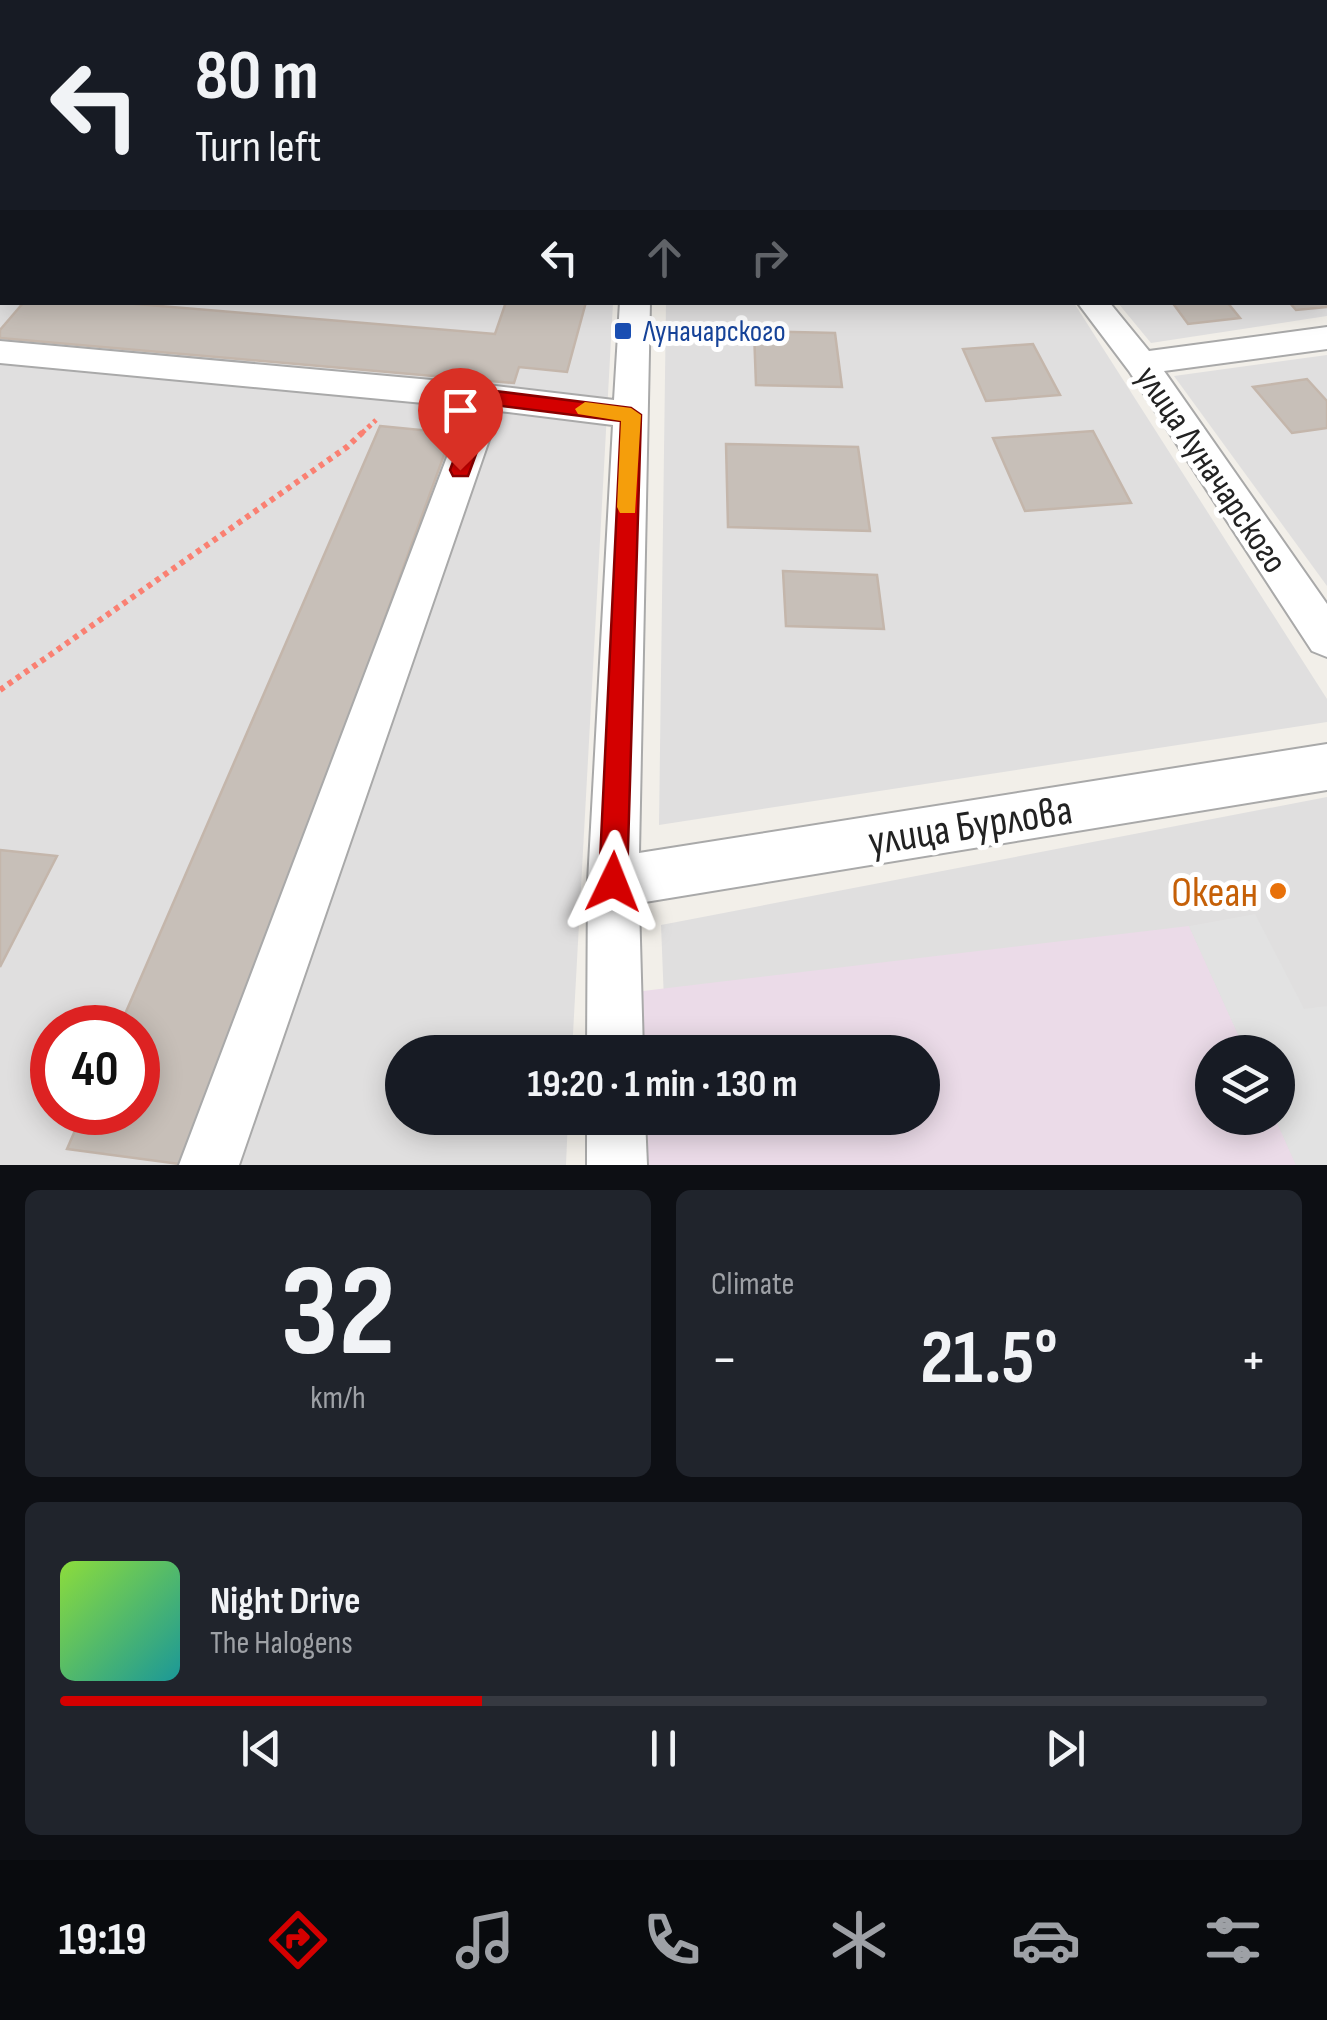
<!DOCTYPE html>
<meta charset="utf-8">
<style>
body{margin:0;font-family:"Sofia Sans Condensed",sans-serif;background:#20242c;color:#f1f3f6;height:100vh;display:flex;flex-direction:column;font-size:38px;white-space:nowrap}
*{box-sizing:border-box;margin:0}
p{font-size:32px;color:#9ea1a6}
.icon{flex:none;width:55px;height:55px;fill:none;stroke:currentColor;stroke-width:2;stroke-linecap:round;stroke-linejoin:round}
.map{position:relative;height:1165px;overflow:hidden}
.side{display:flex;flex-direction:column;gap:25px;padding:25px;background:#0d0f14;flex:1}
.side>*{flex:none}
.top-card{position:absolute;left:0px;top:0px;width:1328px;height:305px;box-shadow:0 5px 25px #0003;background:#171b24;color:#f1f3f6;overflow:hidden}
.controls{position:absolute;left:1195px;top:1035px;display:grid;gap:20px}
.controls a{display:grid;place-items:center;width:100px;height:100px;border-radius:50%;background:#171b24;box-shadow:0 5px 25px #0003;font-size:50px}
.speed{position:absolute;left:30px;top:1005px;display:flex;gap:20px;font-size:50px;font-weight:700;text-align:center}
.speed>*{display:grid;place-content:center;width:130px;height:130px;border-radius:50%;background:#171b24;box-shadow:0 5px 25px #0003;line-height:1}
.speed .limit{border:15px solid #d22;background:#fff;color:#111}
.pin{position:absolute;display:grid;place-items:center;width:85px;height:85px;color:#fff;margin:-102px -42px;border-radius:50% 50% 50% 0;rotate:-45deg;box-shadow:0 0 10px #0007}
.pin .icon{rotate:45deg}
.me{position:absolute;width:110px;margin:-55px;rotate:2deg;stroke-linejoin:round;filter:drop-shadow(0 0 8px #0008)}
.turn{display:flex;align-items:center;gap:35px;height:210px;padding:0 30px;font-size:45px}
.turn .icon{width:130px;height:130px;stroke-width:2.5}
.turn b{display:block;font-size:70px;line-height:85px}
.lanes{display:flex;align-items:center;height:95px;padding:0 30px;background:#0003;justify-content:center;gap:50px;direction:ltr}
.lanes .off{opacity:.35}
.big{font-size:75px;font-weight:700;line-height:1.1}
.side .tile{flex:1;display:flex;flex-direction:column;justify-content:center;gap:15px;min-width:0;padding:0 35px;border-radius:15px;background:#20242c}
.side .dial{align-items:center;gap:0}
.dial b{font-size:130px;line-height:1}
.song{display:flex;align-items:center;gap:30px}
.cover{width:120px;height:120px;border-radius:15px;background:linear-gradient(135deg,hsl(90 70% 55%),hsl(180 70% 35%))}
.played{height:10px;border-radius:5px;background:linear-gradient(90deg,#d40000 35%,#363941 35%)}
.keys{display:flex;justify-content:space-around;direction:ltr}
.heat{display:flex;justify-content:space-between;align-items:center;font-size:55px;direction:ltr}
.side .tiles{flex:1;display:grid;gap:25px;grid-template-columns:1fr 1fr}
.tile:last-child{grid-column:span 2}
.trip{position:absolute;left:385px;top:1035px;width:555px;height:100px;border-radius:50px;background:#171b24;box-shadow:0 5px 25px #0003;font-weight:700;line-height:100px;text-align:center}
.dock{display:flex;height:160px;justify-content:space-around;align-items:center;background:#090b0e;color:#9ea1a6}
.dock .icon{width:70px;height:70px}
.dock .active{color:#d40000}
.dock b{font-size:45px;color:#f1f3f6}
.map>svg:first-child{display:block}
.residential{fill:#e0dfdf;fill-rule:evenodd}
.industrial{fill:#ebdbe8}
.parking{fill:#e2e2e2}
.building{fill:#c7bfb8;stroke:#c4b6ab;stroke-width:2.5}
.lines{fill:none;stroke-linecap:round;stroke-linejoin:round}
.minor-casing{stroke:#a9a9a9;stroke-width:4}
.path-far1{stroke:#fa8072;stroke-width:5;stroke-dasharray:4 4;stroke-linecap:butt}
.path{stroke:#fa8072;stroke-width:6;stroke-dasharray:5 5;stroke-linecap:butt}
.minor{fill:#fff;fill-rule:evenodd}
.route{fill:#d40000;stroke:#8a0000;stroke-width:2.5}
.slow{fill:#f59e0b}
.transit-dot{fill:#1a4fb4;stroke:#fff;stroke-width:4}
.food-dot{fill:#e8710a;stroke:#fff;stroke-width:4}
.labels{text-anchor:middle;stroke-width:10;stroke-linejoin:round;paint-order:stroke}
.far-transit-label{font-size:30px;fill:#164399;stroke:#fff;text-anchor:start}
.street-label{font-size:35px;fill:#222;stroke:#fff}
.near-street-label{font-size:42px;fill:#222;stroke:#fff}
.near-food-label{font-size:42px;fill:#c56008;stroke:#fff;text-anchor:end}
</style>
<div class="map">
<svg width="1327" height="1165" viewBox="0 0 1327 1165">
<rect width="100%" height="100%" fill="#f2efe9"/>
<g class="residential">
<path d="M0,0H621L2,2V302L613,303L572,1052H402V1118H568L566,1165H0ZM52,1028H138V1112H52Z"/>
<polygon points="1325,41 1327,316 1151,343 1118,303 1325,302"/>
<polygon points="666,303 1074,303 1327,699 1327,722 659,825"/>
<polygon points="1327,355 1327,586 1174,376"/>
<path d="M1327,797V1165H669L922,1118V1052H666L661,925ZM1212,1052H1278V1118H1212Z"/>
</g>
<polygon class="industrial" points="1189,926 1246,1052 1212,1052 1212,1118 1275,1118 1296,1165 645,1165 644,1118 922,1118 922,1052 644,1052 643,991"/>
<polygon class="parking" points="1255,914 1304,1009 1327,1006 1327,1165 1296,1165 1275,1118 1278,1052 1246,1052 1189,926"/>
<g class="building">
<polygon points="408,0 572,0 571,2"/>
<polygon points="715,0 840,0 841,2 715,2"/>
<polygon points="960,0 1056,0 1059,2 931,2"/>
<polygon points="1325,283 1327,307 1296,310 1289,302 1325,302"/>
<polygon points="24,302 112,302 495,334 506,302 586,302 567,372 519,367 514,383 0,338 0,330"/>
<polygon points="1172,302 1227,302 1240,318 1188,324"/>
<polygon points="754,331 835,333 842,387 756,385"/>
<polygon points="1033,344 1060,395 986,401 963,349"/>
<polygon points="1307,379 1327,401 1327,428 1292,433 1253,387"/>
<polygon points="380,426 452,433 187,1165 67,1149 83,1112 138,1112 138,1028 119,1028"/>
<polygon points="1093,431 1131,503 1025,511 993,438"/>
<polygon points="726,444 858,447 870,531 728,527"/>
<polygon points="783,571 877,575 884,629 786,626"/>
<polygon points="0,850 57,856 0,967"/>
</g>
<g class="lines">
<defs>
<g id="minor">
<polygon points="169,0 251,0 252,2 170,2"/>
<rect x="648" y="0" width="20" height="2"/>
<polygon points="845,0 866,0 867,2 846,2"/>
<rect x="1325" y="29" width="2" height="14"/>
<rect x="0" y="97" width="2" height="14"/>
<rect x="0" y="169" width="2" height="16"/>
<polygon points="620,302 650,302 639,853 1327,744 1327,790 639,903 643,1052 587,1052 588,882 613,425 499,411 239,1165 179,1165 466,407 0,363 0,341 487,385 614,400"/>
<polygon points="1077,302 1109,302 1149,351 1327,327 1327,349 1164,371 1327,604 1327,657 1312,651 1129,371"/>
<polygon points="587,1118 645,1118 647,1165 587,1165"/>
</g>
</defs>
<use href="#minor" class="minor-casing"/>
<polyline class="path-far1" points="362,433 376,420"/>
<polyline class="path" points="0,690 347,447 365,430"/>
<use href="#minor" class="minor"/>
</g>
<polygon class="route" points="487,390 631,408 641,415 627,882 623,892 613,896 603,892 599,882 621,421 494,405 468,476 453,476 450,470 477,397"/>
<polygon class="slow" points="585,402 631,408 641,415 635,513 620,513 617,507 621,421 578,414 575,409"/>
<rect class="transit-dot" x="613" y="321" width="20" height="20" rx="5"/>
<circle class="food-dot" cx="1278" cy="891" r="10"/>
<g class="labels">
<g class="far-transit-label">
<text x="643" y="341">Луначарского</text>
</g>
<g class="street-label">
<text transform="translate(1212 469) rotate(56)" y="12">улица Луначарского</text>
</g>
<g class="near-street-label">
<text transform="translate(970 824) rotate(-9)" y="15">улица Бурлова</text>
</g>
<g class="near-food-label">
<text x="1258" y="906">Океан</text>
</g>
</g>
</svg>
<div class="controls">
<a><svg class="icon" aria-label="layers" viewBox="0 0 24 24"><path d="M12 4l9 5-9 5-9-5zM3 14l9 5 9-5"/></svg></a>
</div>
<div class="speed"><div class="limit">40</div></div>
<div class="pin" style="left:460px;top:470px;background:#d93025"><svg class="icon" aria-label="arrive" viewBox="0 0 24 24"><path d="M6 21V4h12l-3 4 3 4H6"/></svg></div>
<svg class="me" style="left:613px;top:882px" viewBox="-20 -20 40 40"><path d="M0-17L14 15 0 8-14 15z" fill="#d40000" stroke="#fff" stroke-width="4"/></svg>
<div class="trip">19:20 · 1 min · 130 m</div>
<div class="top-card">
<div class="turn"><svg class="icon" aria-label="left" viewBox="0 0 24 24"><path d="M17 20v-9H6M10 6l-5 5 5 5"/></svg><div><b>80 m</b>Turn left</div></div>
<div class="lanes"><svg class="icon" aria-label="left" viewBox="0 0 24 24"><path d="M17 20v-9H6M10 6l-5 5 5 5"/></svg><svg class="icon off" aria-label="ahead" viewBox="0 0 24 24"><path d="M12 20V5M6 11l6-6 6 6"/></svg><svg class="icon off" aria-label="right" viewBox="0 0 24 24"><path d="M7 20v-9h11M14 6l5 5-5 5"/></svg></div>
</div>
</div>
<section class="side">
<div class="tiles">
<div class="tile dial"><b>32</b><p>km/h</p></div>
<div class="tile"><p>Climate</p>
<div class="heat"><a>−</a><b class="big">21.5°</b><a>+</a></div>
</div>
<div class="tile">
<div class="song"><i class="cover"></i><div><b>Night Drive</b><p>The Halogens</p></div></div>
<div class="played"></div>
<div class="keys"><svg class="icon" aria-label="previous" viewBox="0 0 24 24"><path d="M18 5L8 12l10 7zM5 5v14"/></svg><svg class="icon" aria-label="pause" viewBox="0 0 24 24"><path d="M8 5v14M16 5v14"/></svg><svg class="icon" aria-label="next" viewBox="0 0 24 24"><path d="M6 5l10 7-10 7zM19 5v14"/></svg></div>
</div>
</div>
</section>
<nav class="dock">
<b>19:19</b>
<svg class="icon active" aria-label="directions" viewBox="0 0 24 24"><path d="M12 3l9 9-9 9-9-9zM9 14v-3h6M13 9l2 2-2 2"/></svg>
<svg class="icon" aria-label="music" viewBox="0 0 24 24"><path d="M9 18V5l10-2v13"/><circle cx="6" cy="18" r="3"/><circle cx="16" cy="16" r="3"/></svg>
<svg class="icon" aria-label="phone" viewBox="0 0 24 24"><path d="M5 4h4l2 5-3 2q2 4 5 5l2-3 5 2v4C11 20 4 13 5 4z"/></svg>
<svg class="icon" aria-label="climate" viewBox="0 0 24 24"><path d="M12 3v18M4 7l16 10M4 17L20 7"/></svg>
<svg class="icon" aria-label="car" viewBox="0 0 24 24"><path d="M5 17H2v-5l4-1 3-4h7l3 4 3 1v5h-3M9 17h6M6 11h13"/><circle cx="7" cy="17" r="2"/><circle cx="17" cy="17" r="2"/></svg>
<svg class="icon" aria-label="filters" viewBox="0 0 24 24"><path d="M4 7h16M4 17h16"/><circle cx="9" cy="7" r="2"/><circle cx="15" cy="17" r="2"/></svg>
</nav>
